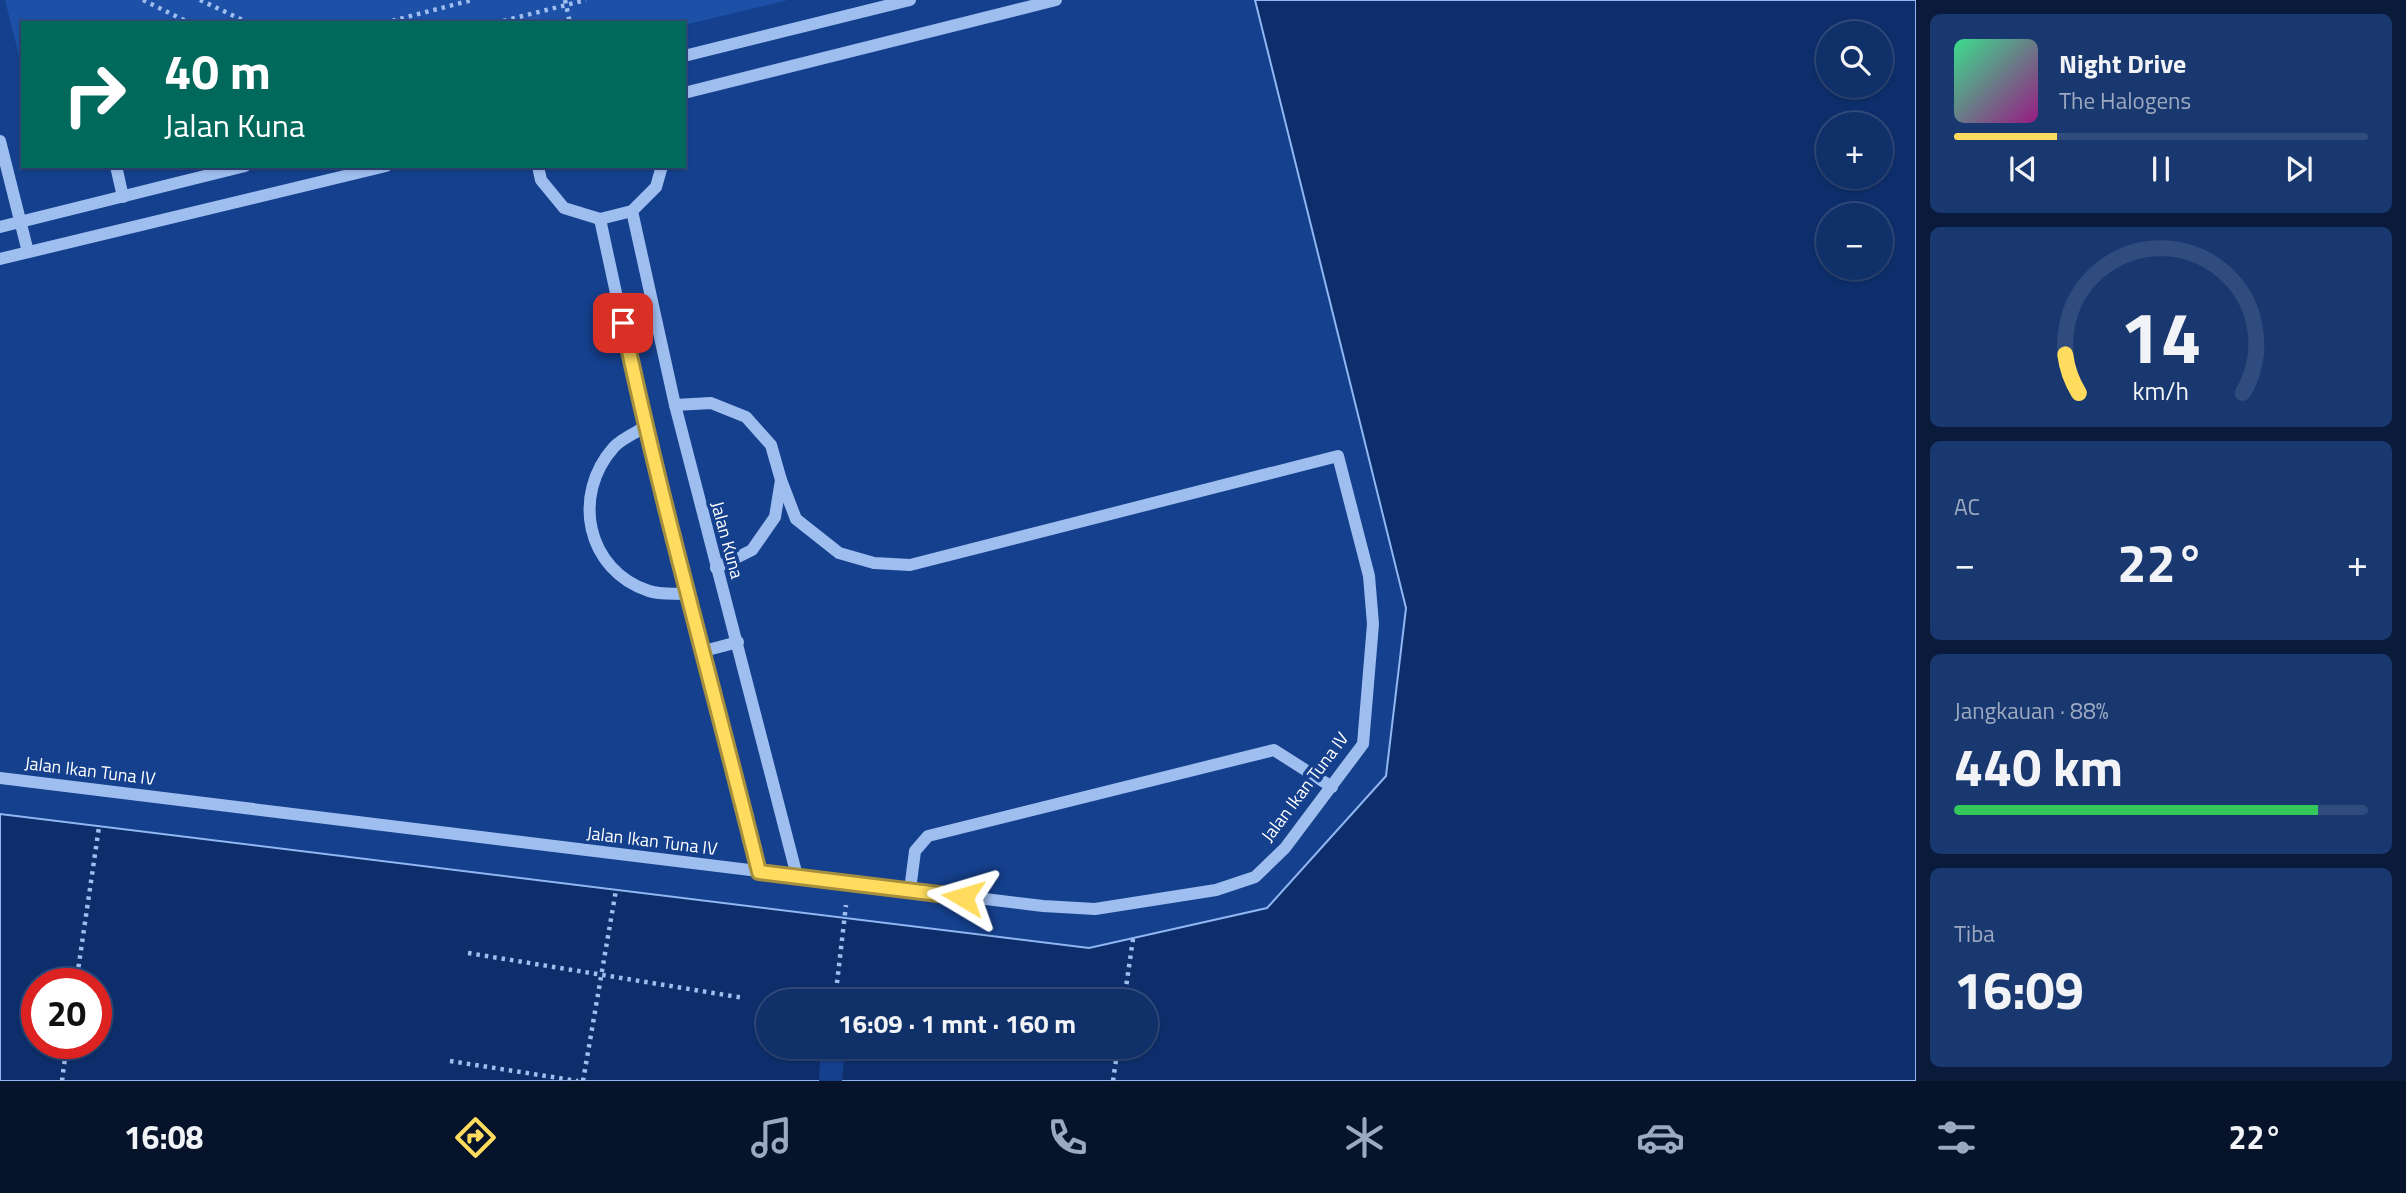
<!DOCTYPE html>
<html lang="id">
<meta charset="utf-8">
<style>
body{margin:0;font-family:"Titillium Web",sans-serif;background:#193870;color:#f1f3f6;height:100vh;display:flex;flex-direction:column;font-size:26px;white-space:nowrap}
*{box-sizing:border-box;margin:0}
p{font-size:23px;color:#9ca9c1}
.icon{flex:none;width:38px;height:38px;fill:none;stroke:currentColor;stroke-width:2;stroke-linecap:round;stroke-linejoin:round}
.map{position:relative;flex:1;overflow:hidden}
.sheet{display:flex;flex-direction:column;gap:14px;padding:14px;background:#091a3a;width:490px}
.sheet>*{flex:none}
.hud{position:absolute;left:21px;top:21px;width:665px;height:147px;border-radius:0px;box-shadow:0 2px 5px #0004,0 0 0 2px #304b7e;background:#00695c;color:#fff;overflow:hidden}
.tools{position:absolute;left:1816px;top:21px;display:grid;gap:14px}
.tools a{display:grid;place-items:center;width:77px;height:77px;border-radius:50%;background:#10306a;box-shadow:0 2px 5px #0004,0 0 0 2px #304b7e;font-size:35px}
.speed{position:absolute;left:21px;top:968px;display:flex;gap:14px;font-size:35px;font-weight:700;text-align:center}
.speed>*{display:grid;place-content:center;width:91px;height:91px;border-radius:50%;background:#10306a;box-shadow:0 2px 5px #0004,0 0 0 2px #304b7e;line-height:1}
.speed .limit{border:10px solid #d22;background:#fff;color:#111}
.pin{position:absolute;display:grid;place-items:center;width:60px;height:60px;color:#fff;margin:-30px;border-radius:14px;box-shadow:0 4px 10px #0006}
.me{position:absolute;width:77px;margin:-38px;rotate:277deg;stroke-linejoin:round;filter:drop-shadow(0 0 5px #0008)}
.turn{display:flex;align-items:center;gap:24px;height:147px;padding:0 28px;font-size:32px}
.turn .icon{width:91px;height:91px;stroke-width:2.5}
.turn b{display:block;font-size:49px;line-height:60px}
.big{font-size:52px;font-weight:700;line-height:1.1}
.sheet .card{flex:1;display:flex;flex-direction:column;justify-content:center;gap:10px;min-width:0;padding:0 24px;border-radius:10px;background:#193870}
.sheet .dial{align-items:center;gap:0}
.dial svg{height:182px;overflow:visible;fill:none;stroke:#304b7e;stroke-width:7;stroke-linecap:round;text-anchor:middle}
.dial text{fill:#f1f3f6;stroke:none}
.song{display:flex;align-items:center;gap:21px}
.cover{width:84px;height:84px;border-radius:10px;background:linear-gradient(135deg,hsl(150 70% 55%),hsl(310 70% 35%))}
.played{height:7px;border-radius:4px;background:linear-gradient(90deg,#ffdc5e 25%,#304b7e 25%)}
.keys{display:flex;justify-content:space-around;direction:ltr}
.heat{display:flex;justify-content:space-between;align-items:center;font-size:38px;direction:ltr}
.charge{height:10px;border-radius:5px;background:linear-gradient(90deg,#34c759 88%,#304b7e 0)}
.trip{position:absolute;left:756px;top:989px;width:402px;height:70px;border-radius:35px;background:#10306a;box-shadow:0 2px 5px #0004,0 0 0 2px #304b7e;font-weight:700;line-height:70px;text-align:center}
.tabs{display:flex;height:112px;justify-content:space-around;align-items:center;background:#06132a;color:#9ca9c1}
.tabs .icon{width:49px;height:49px}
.tabs .current{color:#ffdc5e}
.tabs b{font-size:32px;color:#f1f3f6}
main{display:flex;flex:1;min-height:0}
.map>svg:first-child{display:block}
.green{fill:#1d51a7}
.water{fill:#0d2e6a;stroke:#91b7f3;stroke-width:2;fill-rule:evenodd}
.pier{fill:#15408d}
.building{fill:#2356ac}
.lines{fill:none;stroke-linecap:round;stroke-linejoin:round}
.path{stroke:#9fbef0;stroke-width:4.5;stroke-dasharray:3.5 5;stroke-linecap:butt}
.minor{stroke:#9fbef0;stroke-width:12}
.route-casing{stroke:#a68f3d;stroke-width:18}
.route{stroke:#ffdc5e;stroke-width:12}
.labels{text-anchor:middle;stroke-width:7;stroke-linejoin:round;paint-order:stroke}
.street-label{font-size:18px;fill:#fff;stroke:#15408d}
</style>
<main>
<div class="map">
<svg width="1916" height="1081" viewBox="0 0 1916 1081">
<rect width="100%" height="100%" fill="#15408d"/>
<polygon class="green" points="5,0 788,0 684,25 684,23 23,23 23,72"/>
<path class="water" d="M1255,0H1916V1081H0V814L1089,948L1267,908L1386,776L1406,608ZM1829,33H1881V86H1829ZM1829,124H1881V177H1829ZM1829,215H1881V268H1829ZM37,984H96V1043H37ZM768,1001H1146V1046H768Z"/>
<polygon class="pier" points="821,1047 845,1047 842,1081 819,1081"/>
<polygon class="building" points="541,14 544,23 510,23 510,22"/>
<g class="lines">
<g class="path">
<polyline points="143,0 190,23"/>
<polyline points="200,0 249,23"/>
<polyline points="565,0 570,23"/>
<polyline points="384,23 472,0"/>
<polyline points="495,23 586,0"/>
<polyline points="468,953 744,998"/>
<polyline points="76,984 99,827"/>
<polyline points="835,1000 846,905"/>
<polyline points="1124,1001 1133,939"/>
<polyline points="450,1061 578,1081"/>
<polyline points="62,1081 67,1043"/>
<polyline points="583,1081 616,890"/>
<polyline points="1113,1081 1118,1046"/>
</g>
<g class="minor">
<polyline points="684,56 910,0"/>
<polyline points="684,93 1056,0"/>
<polyline points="0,141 28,252"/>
<polyline points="116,166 123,197"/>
<polyline points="538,166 541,180 564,208 600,219 632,211 656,187 662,166"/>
<polyline points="632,211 675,405 797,876"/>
<polyline points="600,219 645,427 759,872"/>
<polyline points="0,227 245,166"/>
<polyline points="0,259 386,166"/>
<polyline points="675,405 711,403 746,417 771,445 781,480 775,517 752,550 716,568"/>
<path d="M645,427C635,433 621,439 614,447C571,495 586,570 649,591C660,595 675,593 687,594"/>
<polyline points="704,651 738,642"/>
<polyline points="0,778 1043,906 1095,909 1216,890 1255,877 1285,848 1363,744 1373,624 1369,576 1338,456 910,565 874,563 839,553 796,519 781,480"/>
<polyline points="910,890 915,851 928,836 1274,750 1332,787"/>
</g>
</g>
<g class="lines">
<defs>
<path id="route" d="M623,323C662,508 714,689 759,872L963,897"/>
</defs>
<use href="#route" class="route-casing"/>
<use href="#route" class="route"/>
</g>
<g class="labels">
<g class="street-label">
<text transform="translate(727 540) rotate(75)" y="6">Jalan Kuna</text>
<text transform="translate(90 771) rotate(7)" y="6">Jalan Ikan Tuna IV</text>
<text transform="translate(1305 787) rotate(-53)" y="6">Jalan Ikan Tuna IV</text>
<text transform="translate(652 841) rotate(7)" y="6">Jalan Ikan Tuna IV</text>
</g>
</g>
</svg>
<div class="tools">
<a><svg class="icon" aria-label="search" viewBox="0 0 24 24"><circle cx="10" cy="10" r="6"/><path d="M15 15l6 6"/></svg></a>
<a>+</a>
<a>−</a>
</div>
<div class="speed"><div class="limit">20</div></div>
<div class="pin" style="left:623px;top:323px;background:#d93025"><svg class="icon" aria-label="arrive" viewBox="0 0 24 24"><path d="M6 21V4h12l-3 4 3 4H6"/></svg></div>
<svg class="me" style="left:963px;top:897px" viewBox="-20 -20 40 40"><path d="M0-17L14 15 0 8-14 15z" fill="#ffdc5e" stroke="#fff" stroke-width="4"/></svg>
<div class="trip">16:09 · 1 mnt · 160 m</div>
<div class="hud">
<div class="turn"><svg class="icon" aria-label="right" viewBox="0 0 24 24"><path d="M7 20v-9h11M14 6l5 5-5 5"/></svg><div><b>40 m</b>Jalan Kuna</div></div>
</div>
</div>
<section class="sheet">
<div class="card">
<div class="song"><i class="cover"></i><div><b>Night Drive</b><p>The Halogens</p></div></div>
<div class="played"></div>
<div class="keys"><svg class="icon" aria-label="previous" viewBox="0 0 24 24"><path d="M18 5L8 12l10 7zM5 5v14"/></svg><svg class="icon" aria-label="pause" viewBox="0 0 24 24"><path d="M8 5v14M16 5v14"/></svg><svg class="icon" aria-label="next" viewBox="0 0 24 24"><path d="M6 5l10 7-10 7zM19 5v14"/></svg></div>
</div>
<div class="card dial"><svg viewBox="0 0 100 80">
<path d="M14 69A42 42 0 1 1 86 69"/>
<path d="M14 69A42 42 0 0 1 8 52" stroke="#ffdc5e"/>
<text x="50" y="56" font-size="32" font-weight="700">14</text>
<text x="50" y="72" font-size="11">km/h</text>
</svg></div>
<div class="card"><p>AC</p>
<div class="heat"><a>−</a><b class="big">22°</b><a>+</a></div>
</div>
<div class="card"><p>Jangkauan · 88%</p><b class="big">440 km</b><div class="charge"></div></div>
<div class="card"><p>Tiba</p><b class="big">16:09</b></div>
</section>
</main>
<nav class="tabs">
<b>16:08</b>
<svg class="icon current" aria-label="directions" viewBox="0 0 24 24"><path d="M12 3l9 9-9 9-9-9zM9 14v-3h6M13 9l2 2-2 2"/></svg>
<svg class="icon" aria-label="music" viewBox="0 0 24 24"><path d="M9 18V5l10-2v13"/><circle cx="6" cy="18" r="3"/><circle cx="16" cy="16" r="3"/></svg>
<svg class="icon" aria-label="phone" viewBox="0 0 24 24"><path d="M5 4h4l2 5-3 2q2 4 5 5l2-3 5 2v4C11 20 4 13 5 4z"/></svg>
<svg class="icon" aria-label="climate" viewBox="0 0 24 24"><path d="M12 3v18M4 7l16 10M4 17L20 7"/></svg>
<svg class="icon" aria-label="car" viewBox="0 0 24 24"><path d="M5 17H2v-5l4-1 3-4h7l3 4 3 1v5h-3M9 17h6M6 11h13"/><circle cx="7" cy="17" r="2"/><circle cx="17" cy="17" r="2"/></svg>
<svg class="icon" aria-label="filters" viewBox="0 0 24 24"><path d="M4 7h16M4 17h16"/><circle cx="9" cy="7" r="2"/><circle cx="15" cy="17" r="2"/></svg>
<b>22°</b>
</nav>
